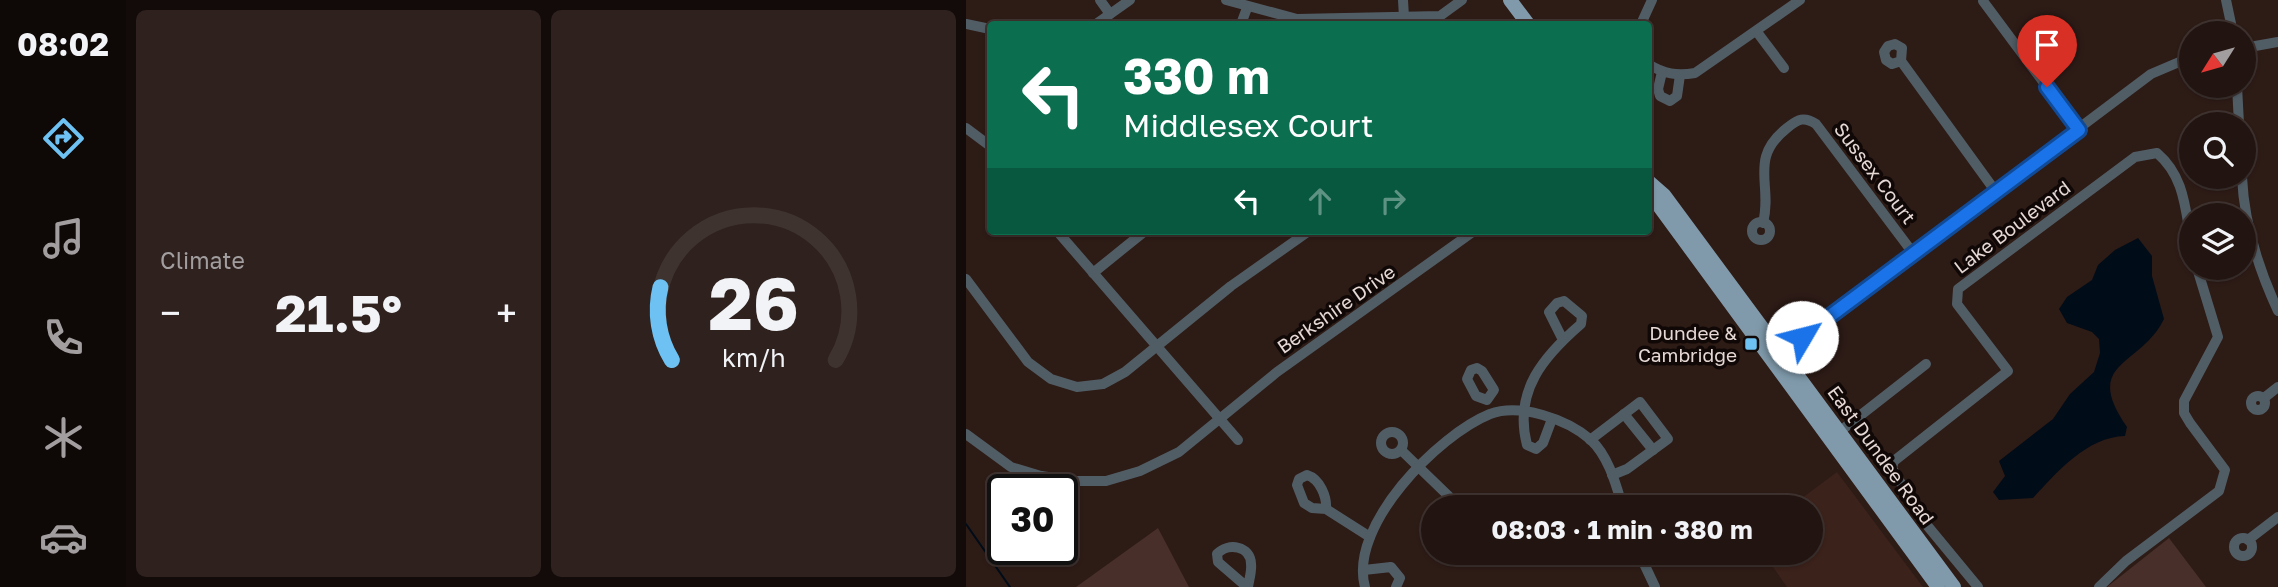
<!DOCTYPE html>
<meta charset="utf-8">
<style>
body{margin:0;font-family:"Golos Text",sans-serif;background:#2e211e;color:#f1f3f6;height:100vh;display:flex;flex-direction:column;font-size:26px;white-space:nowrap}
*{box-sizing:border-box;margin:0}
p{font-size:23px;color:#a29e9f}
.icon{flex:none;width:38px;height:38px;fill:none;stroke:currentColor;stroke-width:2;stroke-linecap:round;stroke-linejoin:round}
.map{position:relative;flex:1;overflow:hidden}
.details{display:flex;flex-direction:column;gap:10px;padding:10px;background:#130b09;width:840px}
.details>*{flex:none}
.guide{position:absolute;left:21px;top:21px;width:665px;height:214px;border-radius:7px;box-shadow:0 2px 5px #0004,0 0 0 2px #3f3330;background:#0b6e4f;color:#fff;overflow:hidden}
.needle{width:46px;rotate:233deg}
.buttons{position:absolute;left:1213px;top:21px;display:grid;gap:14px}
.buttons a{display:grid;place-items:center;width:77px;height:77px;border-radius:50%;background:#221410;box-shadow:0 2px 5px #0004,0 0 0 2px #3f3330;font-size:35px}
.speed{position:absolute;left:21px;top:474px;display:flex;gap:14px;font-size:35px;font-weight:700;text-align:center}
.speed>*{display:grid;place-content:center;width:91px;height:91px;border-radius:50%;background:#221410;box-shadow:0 2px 5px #0004,0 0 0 2px #3f3330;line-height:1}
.speed .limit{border:4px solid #111;border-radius:10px;background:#fff;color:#111}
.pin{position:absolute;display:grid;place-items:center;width:60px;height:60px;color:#fff;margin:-72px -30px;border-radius:50% 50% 50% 0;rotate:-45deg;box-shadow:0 0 7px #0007}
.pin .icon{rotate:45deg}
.me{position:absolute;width:77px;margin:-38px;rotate:53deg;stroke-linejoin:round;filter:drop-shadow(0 0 5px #0008)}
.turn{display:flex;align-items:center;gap:24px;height:147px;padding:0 21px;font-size:32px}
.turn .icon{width:91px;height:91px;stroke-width:2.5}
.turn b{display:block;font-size:49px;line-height:60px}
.lanes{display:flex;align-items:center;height:66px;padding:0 21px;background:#0003;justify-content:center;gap:35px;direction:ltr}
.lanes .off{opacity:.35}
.big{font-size:52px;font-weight:700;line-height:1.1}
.details .widget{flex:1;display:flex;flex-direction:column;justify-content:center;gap:10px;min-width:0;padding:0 24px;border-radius:10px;background:#2e211e}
.details .dial{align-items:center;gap:0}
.dial svg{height:182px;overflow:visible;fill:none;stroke:#3f3330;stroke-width:7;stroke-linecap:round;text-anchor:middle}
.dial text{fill:#f1f3f6;stroke:none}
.heat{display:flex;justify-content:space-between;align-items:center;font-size:38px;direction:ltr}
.details .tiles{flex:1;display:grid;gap:10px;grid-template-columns:repeat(2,1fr)}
.trip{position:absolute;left:455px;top:495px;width:402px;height:70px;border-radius:35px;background:#221410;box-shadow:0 2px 5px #0004,0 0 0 2px #3f3330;font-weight:700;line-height:70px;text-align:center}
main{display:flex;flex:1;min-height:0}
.tab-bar{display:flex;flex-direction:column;width:126px;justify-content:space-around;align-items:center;background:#0e0806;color:#a29e9f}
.tab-bar .icon{width:49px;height:49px}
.tab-bar .on{color:#6ec2f3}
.tab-bar b{font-size:32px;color:#f1f3f6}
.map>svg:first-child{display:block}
.built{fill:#3b221b}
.green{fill:#482f29}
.water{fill:#000c18}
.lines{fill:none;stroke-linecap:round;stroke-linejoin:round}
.stream{stroke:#000c18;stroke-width:2}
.minor{stroke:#515d65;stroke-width:10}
.major{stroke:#809aab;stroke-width:14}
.route-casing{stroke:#114b97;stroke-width:18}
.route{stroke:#1a73e8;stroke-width:12}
.poi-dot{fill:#6ec2f3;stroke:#100806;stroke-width:2.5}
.labels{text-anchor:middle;stroke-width:7;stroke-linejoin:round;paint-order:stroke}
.street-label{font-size:19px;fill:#e5d8d5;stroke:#100806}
.poi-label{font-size:19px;fill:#e5d8d5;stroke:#100806;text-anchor:end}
</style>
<main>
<nav class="tab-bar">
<b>08:02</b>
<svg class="icon on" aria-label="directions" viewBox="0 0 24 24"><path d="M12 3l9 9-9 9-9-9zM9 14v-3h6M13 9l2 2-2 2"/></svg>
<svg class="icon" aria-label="music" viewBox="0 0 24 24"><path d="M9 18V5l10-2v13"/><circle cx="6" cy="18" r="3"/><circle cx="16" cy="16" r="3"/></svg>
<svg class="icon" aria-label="phone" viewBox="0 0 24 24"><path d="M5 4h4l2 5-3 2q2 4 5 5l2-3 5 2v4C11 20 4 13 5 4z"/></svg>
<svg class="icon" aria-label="climate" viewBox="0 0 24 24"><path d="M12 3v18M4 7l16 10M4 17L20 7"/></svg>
<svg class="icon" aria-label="car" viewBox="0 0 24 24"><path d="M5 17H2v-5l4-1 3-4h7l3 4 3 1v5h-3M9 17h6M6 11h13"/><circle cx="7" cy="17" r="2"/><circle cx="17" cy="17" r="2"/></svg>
</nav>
<section class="details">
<div class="tiles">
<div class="widget"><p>Climate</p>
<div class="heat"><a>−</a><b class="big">21.5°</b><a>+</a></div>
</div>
<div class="widget dial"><svg viewBox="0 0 100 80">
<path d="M14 69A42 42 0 1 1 86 69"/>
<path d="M14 69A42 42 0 0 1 9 37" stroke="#6ec2f3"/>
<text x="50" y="56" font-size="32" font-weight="700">26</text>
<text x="50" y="72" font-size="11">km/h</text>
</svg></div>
</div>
</section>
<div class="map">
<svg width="1312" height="587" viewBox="0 0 1312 587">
<rect width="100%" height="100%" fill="#2d1b16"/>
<polygon class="built" points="871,472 957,587 821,587 797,553 845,553 845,508 824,507"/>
<g class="green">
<polygon points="192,528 223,587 110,587"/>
<polygon points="1203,538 1240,587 1141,587"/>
</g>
<path class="water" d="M1172,238L1186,256V276L1198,319C1175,367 1115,361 1161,427L1159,436C1121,437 1091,472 1067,498L1033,500L1027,492L1039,476L1033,461L1087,419L1104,394L1128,372L1134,353L1133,339L1126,332L1101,323L1093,309L1101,297L1126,280L1132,265L1149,250Z"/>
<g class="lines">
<polyline class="stream" points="0,524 44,587"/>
<g class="minor">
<polyline points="134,0 144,14"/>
<polyline points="260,0 331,19 474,16 496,0"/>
<polyline points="437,0 438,17"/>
<polyline points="1260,0 1267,33"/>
<polyline points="1017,1 1113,130"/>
<polyline points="0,24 24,29"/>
<polyline points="130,24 164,0"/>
<polyline points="275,24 281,8"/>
<polyline points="675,24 686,0"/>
<polyline points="791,32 818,68"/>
<polyline points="1278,48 1312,42"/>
<polyline points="935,61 926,64 920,60 918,52 922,46 929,44 936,48 935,61 1030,192"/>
<path d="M682,64C698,74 711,76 729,73L834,0"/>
<polyline points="696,72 692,89 694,96 704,101 711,96 714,75"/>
<polyline points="1271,86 1273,124"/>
<polyline points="0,128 24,146"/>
<path d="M1276,177C1278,222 1293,270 1312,311"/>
<circle cx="795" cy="231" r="9"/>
<path d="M797,223C807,184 782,159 821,128C832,119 838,116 850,124L947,253"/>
<polyline points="91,231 272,440"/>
<polyline points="127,273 179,231"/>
<polyline points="0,279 62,362 85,379 111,387 137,384 159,372 265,286 343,231"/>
<polyline points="809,357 1185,74 1225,57"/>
<polygon points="511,368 516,371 528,390 521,400 510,396 501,379 505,370"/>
<circle cx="1292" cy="403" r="7"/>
<polyline points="1298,398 1312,387"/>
<polyline points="658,414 687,450"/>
<path d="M586,419L577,443L570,449L561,445C547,391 578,356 615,324L616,316L598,301L591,303L583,312L596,338"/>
<circle cx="426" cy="443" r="11"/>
<polyline points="0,434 45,467 75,476 73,490"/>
<polyline points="868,436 960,364"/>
<polyline points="624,440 674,402 702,439 661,469 646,475"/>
<polyline points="435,450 495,508"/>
<polyline points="75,476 110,481 140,481 174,471 213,452 311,372 508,231"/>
<polyline points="768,508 780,498 787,508"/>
<path d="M360,509C361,497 354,479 341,475L333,479L331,485L338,503L346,508L360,509L404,537"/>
<circle cx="1277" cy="547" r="9"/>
<polyline points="1282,540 1312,517"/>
<polyline points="75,550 80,550"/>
<polyline points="673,553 689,587"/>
<polyline points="675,560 708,553"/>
<polyline points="398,570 425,567 434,578 430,587"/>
<path d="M281,587L252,562L251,554C262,542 285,546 285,564C286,571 283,580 282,587"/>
<path d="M399,587C382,526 472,435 524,414C554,403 601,419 625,440C643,457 650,485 657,508"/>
<path d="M1012,587L955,518L926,468L928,461L1042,371L991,304L992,289L1169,157L1191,153C1218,176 1219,207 1225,240"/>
<polyline points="1133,587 1160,561 1253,491 1259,470 1224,423 1218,413 1218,401 1252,337 1231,268"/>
</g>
<g class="major">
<polyline points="544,0 562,24"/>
<polyline points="682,181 698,195 988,587"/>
<polyline points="682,191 972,587"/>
</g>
</g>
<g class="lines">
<defs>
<polyline id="route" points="836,337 1113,130 1081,87"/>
</defs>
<use href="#route" class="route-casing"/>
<use href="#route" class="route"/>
</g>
<rect class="poi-dot" x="778" y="337" width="14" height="14" rx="3.5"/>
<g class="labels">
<g class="street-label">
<text transform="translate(909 173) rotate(53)" y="7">Sussex Court</text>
<text transform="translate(1046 227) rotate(-37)" y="7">Lake Boulevard</text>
<text transform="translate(370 309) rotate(-35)" y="7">Berkshire Drive</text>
<text transform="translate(915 455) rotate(54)" y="7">East Dundee Road</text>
</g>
<g class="poi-label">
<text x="771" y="340">Dundee &amp;<tspan x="771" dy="22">Cambridge</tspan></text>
</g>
</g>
</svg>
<div class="buttons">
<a><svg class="needle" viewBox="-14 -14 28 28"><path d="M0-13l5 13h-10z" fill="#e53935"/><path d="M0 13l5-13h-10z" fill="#a29e9f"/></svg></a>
<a><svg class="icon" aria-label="search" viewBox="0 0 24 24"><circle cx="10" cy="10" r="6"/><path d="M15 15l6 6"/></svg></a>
<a><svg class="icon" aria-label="layers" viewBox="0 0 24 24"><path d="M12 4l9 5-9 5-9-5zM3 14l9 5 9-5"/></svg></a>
</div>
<div class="speed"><div class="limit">30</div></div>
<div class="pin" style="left:1081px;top:87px;background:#d93025"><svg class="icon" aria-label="arrive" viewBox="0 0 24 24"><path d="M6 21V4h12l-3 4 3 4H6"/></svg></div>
<svg class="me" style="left:836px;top:337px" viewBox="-20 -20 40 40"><circle r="19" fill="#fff"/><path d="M0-13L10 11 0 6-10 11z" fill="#1a73e8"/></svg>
<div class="trip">08:03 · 1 min · 380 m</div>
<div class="guide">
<div class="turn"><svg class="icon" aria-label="left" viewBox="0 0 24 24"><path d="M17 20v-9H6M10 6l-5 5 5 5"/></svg><div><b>330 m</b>Middlesex Court</div></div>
<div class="lanes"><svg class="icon" aria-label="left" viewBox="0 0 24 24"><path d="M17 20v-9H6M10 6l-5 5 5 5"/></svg><svg class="icon off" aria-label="ahead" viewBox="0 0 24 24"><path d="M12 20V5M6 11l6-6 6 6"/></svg><svg class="icon off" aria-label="right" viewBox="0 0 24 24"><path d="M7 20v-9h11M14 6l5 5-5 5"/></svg></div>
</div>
</div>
</main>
